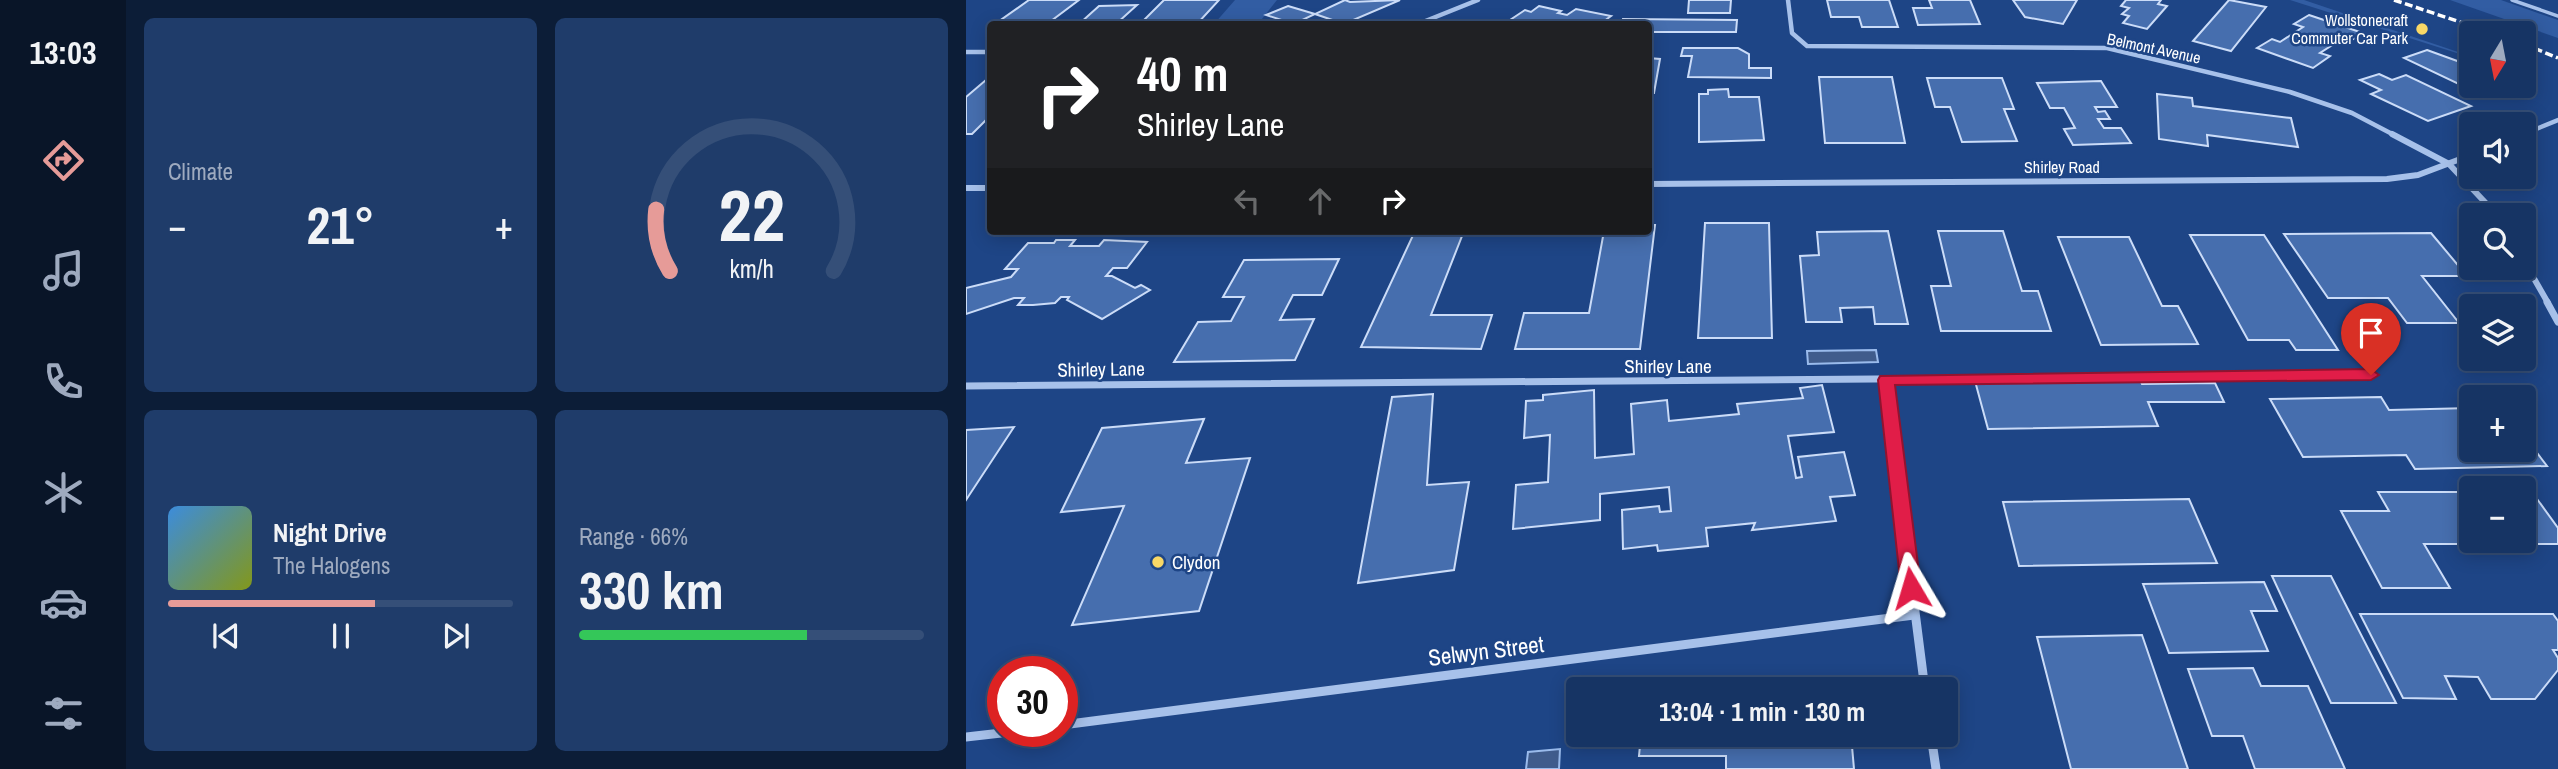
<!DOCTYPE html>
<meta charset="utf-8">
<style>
body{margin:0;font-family:"Archivo Narrow",sans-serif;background:#1f3c6a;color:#f1f3f6;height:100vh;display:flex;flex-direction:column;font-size:26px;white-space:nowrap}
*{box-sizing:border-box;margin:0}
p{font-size:23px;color:#9eaabf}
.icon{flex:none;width:38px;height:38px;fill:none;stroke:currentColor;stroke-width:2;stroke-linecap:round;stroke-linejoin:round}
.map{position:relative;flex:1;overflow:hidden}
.panel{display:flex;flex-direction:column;gap:18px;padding:18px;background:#0c1d37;width:840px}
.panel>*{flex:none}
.guide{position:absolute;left:21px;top:21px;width:665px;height:214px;border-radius:7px;box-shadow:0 4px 18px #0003,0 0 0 2px #354f78;background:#202124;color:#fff;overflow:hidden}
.needle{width:46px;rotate:190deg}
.buttons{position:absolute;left:1493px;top:21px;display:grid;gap:14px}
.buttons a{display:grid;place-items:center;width:77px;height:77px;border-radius:7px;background:#163464;box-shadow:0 4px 18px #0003,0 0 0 2px #354f78;font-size:35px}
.speed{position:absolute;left:21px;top:656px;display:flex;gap:14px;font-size:35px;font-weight:700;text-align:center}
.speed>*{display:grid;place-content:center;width:91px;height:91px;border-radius:50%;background:#163464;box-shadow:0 4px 18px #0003,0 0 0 2px #354f78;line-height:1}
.speed .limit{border:10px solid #d22;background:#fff;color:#111}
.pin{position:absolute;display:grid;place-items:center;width:60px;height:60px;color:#fff;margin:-72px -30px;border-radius:50% 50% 50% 0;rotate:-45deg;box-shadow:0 0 7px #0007}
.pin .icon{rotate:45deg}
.me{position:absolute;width:77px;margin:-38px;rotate:353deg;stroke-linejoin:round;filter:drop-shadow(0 0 5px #0008)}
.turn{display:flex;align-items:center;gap:24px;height:147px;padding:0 35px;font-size:32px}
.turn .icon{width:91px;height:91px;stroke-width:2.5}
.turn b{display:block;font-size:49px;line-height:60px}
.lanes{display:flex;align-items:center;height:66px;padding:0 35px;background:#0003;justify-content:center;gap:35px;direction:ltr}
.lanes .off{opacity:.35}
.big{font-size:52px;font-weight:700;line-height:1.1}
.panel .card{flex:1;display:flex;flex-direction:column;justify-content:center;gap:10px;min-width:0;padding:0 24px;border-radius:10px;background:#1f3c6a}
.panel .dial{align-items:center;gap:0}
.dial svg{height:182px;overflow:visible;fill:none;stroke:#354f78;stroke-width:7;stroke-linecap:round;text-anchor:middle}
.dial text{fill:#f1f3f6;stroke:none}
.song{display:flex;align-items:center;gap:21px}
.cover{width:84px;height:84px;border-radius:10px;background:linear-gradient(135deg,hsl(210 70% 55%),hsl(70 70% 35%))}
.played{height:7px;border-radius:4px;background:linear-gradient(90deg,#e69b98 60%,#354f78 60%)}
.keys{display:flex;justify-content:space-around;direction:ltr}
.heat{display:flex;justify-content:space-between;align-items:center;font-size:38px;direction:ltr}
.charge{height:10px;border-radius:5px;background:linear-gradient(90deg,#34c759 66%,#354f78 0)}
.panel .tiles{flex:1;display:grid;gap:18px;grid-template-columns:repeat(2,1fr)}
.trip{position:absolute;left:600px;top:677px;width:392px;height:70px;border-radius:7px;background:#163464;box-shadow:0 4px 18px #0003,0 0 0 2px #354f78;font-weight:700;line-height:70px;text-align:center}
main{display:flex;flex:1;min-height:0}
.tab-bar{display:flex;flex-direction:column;width:126px;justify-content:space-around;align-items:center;background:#091528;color:#9eaabf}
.tab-bar .icon{width:49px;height:49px}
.tab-bar .selected{color:#e69b98}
.tab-bar b{font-size:32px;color:#f1f3f6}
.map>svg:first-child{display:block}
.green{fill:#325da3}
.water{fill:#405c8c;stroke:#9abbec;stroke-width:2}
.building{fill:#466eae;stroke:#cbdcf8;stroke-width:2}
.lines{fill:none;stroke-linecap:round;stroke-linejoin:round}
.lane{stroke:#a7c1ea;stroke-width:3.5}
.street-far3{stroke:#a7c1ea;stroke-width:4.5}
.street-far2{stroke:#a7c1ea;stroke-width:6}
.street-far1{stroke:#a7c1ea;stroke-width:7}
.street{stroke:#a7c1ea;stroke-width:9}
.rail{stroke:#fff;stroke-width:3.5;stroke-dasharray:8 3.5;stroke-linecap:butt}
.route{fill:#e11d48;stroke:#92132f;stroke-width:2}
.poi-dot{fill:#f9d866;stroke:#1e4586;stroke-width:2.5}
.labels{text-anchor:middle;stroke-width:5;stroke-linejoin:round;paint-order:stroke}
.far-poi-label{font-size:16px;fill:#fff;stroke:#1e4586;text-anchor:end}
.far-street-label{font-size:16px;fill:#fff;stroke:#1e4586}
.street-label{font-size:19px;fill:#fff;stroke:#1e4586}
.poi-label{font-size:19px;fill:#fff;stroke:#1e4586;text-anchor:start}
.near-street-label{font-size:23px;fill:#fff;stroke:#1e4586}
</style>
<main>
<nav class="tab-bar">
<b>13:03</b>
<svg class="icon selected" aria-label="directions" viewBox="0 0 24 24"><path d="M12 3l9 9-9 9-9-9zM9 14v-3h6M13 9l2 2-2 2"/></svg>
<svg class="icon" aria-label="music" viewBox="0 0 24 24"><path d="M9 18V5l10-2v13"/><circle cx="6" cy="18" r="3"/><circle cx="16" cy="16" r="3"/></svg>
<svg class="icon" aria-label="phone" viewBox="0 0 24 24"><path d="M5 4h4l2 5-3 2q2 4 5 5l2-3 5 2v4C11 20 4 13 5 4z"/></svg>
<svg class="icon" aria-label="climate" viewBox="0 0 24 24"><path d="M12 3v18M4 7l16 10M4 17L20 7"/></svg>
<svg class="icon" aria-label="car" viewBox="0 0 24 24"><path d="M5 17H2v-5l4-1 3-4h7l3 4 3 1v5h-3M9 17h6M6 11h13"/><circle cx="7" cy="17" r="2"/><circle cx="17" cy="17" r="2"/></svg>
<svg class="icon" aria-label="filters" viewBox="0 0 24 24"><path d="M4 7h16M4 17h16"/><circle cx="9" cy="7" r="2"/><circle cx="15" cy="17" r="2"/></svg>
</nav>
<section class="panel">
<div class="tiles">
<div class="card"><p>Climate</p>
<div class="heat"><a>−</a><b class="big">21°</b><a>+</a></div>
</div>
<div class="card dial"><svg viewBox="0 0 100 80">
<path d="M14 69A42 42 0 1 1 86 69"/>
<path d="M14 69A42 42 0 0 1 8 42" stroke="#e69b98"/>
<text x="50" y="56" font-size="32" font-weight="700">22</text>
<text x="50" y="72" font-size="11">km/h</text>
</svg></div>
<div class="card">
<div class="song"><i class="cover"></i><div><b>Night Drive</b><p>The Halogens</p></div></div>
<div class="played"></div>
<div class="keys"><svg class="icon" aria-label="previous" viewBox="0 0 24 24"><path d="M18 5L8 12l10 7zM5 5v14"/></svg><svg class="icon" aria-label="pause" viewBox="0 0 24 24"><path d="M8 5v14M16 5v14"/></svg><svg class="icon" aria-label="next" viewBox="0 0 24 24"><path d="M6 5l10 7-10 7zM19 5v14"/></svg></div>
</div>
<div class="card"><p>Range · 66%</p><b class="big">330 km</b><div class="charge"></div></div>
</div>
</section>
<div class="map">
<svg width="1592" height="769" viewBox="0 0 1592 769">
<rect width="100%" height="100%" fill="#1e4586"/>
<g class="green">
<polygon points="269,0 311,0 292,24 248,24"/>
<polygon points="1324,0 1338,0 1501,55 1500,56"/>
<polygon points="1484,0 1535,0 1592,20 1592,38"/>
</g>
<g class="water">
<polygon points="910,350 912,362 842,364 841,351"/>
<polygon points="594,749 593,769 560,769 562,752"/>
</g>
<g class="building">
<polygon points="63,0 113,0 81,24 29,24"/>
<polygon points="198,0 253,0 231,24 174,24"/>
<polygon points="379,0 384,2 434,0 378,24 349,14"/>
<polygon points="723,0 765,0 764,13 722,13"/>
<polygon points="861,0 923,0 932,27 896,27 893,17 865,17"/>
<polygon points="963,0 1004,0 1014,24 952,25 947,8 966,8"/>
<polygon points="1047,0 1111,0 1097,24 1059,17"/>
<polygon points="1160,0 1195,0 1192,4 1201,6 1181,29 1157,23 1163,16 1156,14 1163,8 1155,6"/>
<polygon points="1263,0 1300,7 1265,51 1227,41"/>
<polygon points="171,5 150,24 113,24 133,6"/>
<polygon points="322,6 349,14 328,24 300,15"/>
<polygon points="573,6 595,11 592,13 601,15 610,9 645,16 634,24 538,24 559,10 565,12"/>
<polygon points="1343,15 1397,33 1384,41 1376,39 1354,53 1364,56 1347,68 1291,48 1306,39 1314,42 1337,27 1328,24"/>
<polygon points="657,19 771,20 770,32 682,32 682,24 656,24"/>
<polygon points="717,48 772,48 783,54 783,68 805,68 805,78 722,77 726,56 715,56"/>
<polygon points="1461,50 1505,66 1505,86 1550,86 1520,97 1438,58"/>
<polygon points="682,58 694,59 688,93 682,93"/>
<polygon points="1413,74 1426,80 1440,75 1505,106 1462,121 1405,94 1415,90 1394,80"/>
<polygon points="853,77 926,77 939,143 859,143"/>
<polygon points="961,78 1036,78 1048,109 1038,109 1051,141 996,142 984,107 969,107"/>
<polygon points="20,80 24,80 24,116 6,134 0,134 0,97"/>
<polygon points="1135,81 1151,107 1129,107 1132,112 1139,111 1144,119 1132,119 1138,128 1155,128 1165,143 1107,145 1098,129 1109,128 1098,108 1084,108 1071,83"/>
<polygon points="762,89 763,97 793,97 798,140 733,142 733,94 742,94 742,90"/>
<polygon points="1191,94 1226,98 1227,106 1325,118 1332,147 1241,135 1242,146 1193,139"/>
<polygon points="739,223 803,223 806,338 732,338"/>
<polygon points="682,225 689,225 674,349 549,349 558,313 623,313 638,231 682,231"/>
<polygon points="449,231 498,231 465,315 526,315 515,349 395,347"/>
<polygon points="922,231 942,324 909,324 907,307 874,308 876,322 840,322 834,256 853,255 851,232"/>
<polygon points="972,231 1037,231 1056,291 1072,291 1085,331 975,331 965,286 985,286"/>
<polygon points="1465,233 1501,276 1456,276 1493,323 1441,323 1422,298 1362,298 1318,234"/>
<polygon points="1224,235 1298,235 1372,350 1330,350 1323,340 1282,340"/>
<polygon points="1092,237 1163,237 1196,306 1212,306 1232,344 1135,345"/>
<polygon points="90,240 109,240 104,246 133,246 138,240 181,242 161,268 147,268 140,276 146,276 169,288 175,285 184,290 136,319 101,300 103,297 95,297 89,303 67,305 52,305 58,298 48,298 0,314 0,288 45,277 52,269 39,269 62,243 88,243"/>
<polygon points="373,259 356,295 327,295 314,320 348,319 329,360 208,362 232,322 265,321 278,297 257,297 278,260"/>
<polygon points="1174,379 1176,384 1249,383 1258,402 1182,402 1192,426 1022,429 1009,381"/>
<polygon points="856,385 868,432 822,436 830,478 836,477 832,457 878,452 889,495 864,497 870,521 786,530 789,523 740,528 742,546 692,551 691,545 657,549 656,510 693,506 694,512 705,511 703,487 634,494 634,520 547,529 550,485 582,482 584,435 558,438 560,401 577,400 577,395 628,390 629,458 668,454 665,404 701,400 703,421 773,414 771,404 837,398 834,388"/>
<polygon points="467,394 461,485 503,482 488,570 392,583 426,397"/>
<polygon points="1415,397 1423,410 1505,408 1505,450 1558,450 1558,436 1581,466 1449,469 1440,455 1337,457 1304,399"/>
<polygon points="238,419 220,463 284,458 233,611 106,625 158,506 95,512 136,428"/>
<polygon points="48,427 0,500 0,430"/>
<polygon points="1412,492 1505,492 1505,541 1558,541 1558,492 1566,492 1592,528 1592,544 1458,544 1484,588 1416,588 1375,511 1423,511"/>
<polygon points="1223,499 1251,563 1053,566 1037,502"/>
<polygon points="1306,576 1365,576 1430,703 1365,703"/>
<polygon points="1298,582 1311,611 1285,611 1302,651 1203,653 1177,584"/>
<polygon points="1394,614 1587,614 1592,621 1592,650 1587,650 1592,658 1592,670 1569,699 1525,699 1512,677 1479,676 1490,699 1437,698"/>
<polygon points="1176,635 1222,769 1105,769 1071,637"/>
<polygon points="1287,668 1295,686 1342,686 1379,769 1289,769 1277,736 1246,736 1222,669"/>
<rect x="679" y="689" width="203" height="1"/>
<polygon points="675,735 885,735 888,769 760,769 760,756 673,756"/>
</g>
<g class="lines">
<polyline class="lane" points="1546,0 1592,16"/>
<g class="street-far3">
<polyline points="822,0 826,33 841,46 1141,48 1324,92 1386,113 1430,136"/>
<polyline points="452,24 512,0"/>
<polyline points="0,52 24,52"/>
<polyline points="1558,134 1592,120"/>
</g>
<g class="street-far2">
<polyline points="1426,134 1483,164 1531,215"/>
<polyline points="682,184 1421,179 1452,175 1505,155"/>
<polyline points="0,188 24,188"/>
<polyline points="1558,261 1582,303"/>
</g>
<g class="street-far1">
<polyline points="1581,302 1592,322"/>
<polyline points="920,380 937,512"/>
<polyline points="0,386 1405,375"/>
</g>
<g class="street">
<polyline points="936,510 959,690"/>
<polyline points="96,725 948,615"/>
<polyline points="965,735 970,769"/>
<polyline points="0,737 44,732"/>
</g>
<g class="rail">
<polyline points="1428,0 1527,33"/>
<polyline points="1558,44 1592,58"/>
</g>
</g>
<polygon class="route" points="1405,369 1413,375 1405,380 929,385 955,588 952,594 945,597 938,594 935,588 912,380 914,376"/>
<g class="poi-dot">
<circle cx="1456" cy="29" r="7"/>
<circle cx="192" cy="562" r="7"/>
</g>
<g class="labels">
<g class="far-poi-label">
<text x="1442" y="26">Wollstonecraft<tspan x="1442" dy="18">Commuter Car Park</tspan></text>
</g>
<g class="far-street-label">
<text transform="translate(1188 48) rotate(12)" y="6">Belmont Avenue</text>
<text x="1096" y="173">Shirley Road</text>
</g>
<g class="street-label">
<text x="702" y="373">Shirley Lane</text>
<text transform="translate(135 369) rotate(-1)" y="7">Shirley Lane</text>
</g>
<g class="poi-label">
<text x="206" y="569">Clydon</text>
</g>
<g class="near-street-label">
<text transform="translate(520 651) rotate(-7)" y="8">Selwyn Street</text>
</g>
</g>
</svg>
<div class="buttons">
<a><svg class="needle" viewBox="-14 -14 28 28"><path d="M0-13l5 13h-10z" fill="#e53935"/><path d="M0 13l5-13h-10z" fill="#9eaabf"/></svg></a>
<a><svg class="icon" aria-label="sound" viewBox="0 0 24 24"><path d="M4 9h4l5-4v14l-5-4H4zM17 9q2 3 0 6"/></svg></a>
<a><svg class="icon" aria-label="search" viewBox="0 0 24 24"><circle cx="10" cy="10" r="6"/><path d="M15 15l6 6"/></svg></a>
<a><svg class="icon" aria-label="layers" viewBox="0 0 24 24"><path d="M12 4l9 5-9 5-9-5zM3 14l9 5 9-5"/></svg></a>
<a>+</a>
<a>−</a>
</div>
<div class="speed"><div class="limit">30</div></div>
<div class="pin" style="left:1405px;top:375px;background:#d93025"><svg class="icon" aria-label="arrive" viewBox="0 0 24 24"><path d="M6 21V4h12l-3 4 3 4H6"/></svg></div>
<svg class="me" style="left:945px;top:588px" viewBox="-20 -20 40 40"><path d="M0-17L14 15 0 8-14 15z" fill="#e11d48" stroke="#fff" stroke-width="4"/></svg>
<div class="trip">13:04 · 1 min · 130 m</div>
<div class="guide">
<div class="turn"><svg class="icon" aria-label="right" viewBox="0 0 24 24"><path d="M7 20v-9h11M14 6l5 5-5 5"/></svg><div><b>40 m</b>Shirley Lane</div></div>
<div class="lanes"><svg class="icon off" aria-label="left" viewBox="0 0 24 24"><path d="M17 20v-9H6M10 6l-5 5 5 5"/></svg><svg class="icon off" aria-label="ahead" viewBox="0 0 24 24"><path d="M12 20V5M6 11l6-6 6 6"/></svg><svg class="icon" aria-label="right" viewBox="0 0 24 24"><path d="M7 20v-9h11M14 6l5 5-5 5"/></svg></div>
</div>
</div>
</main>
